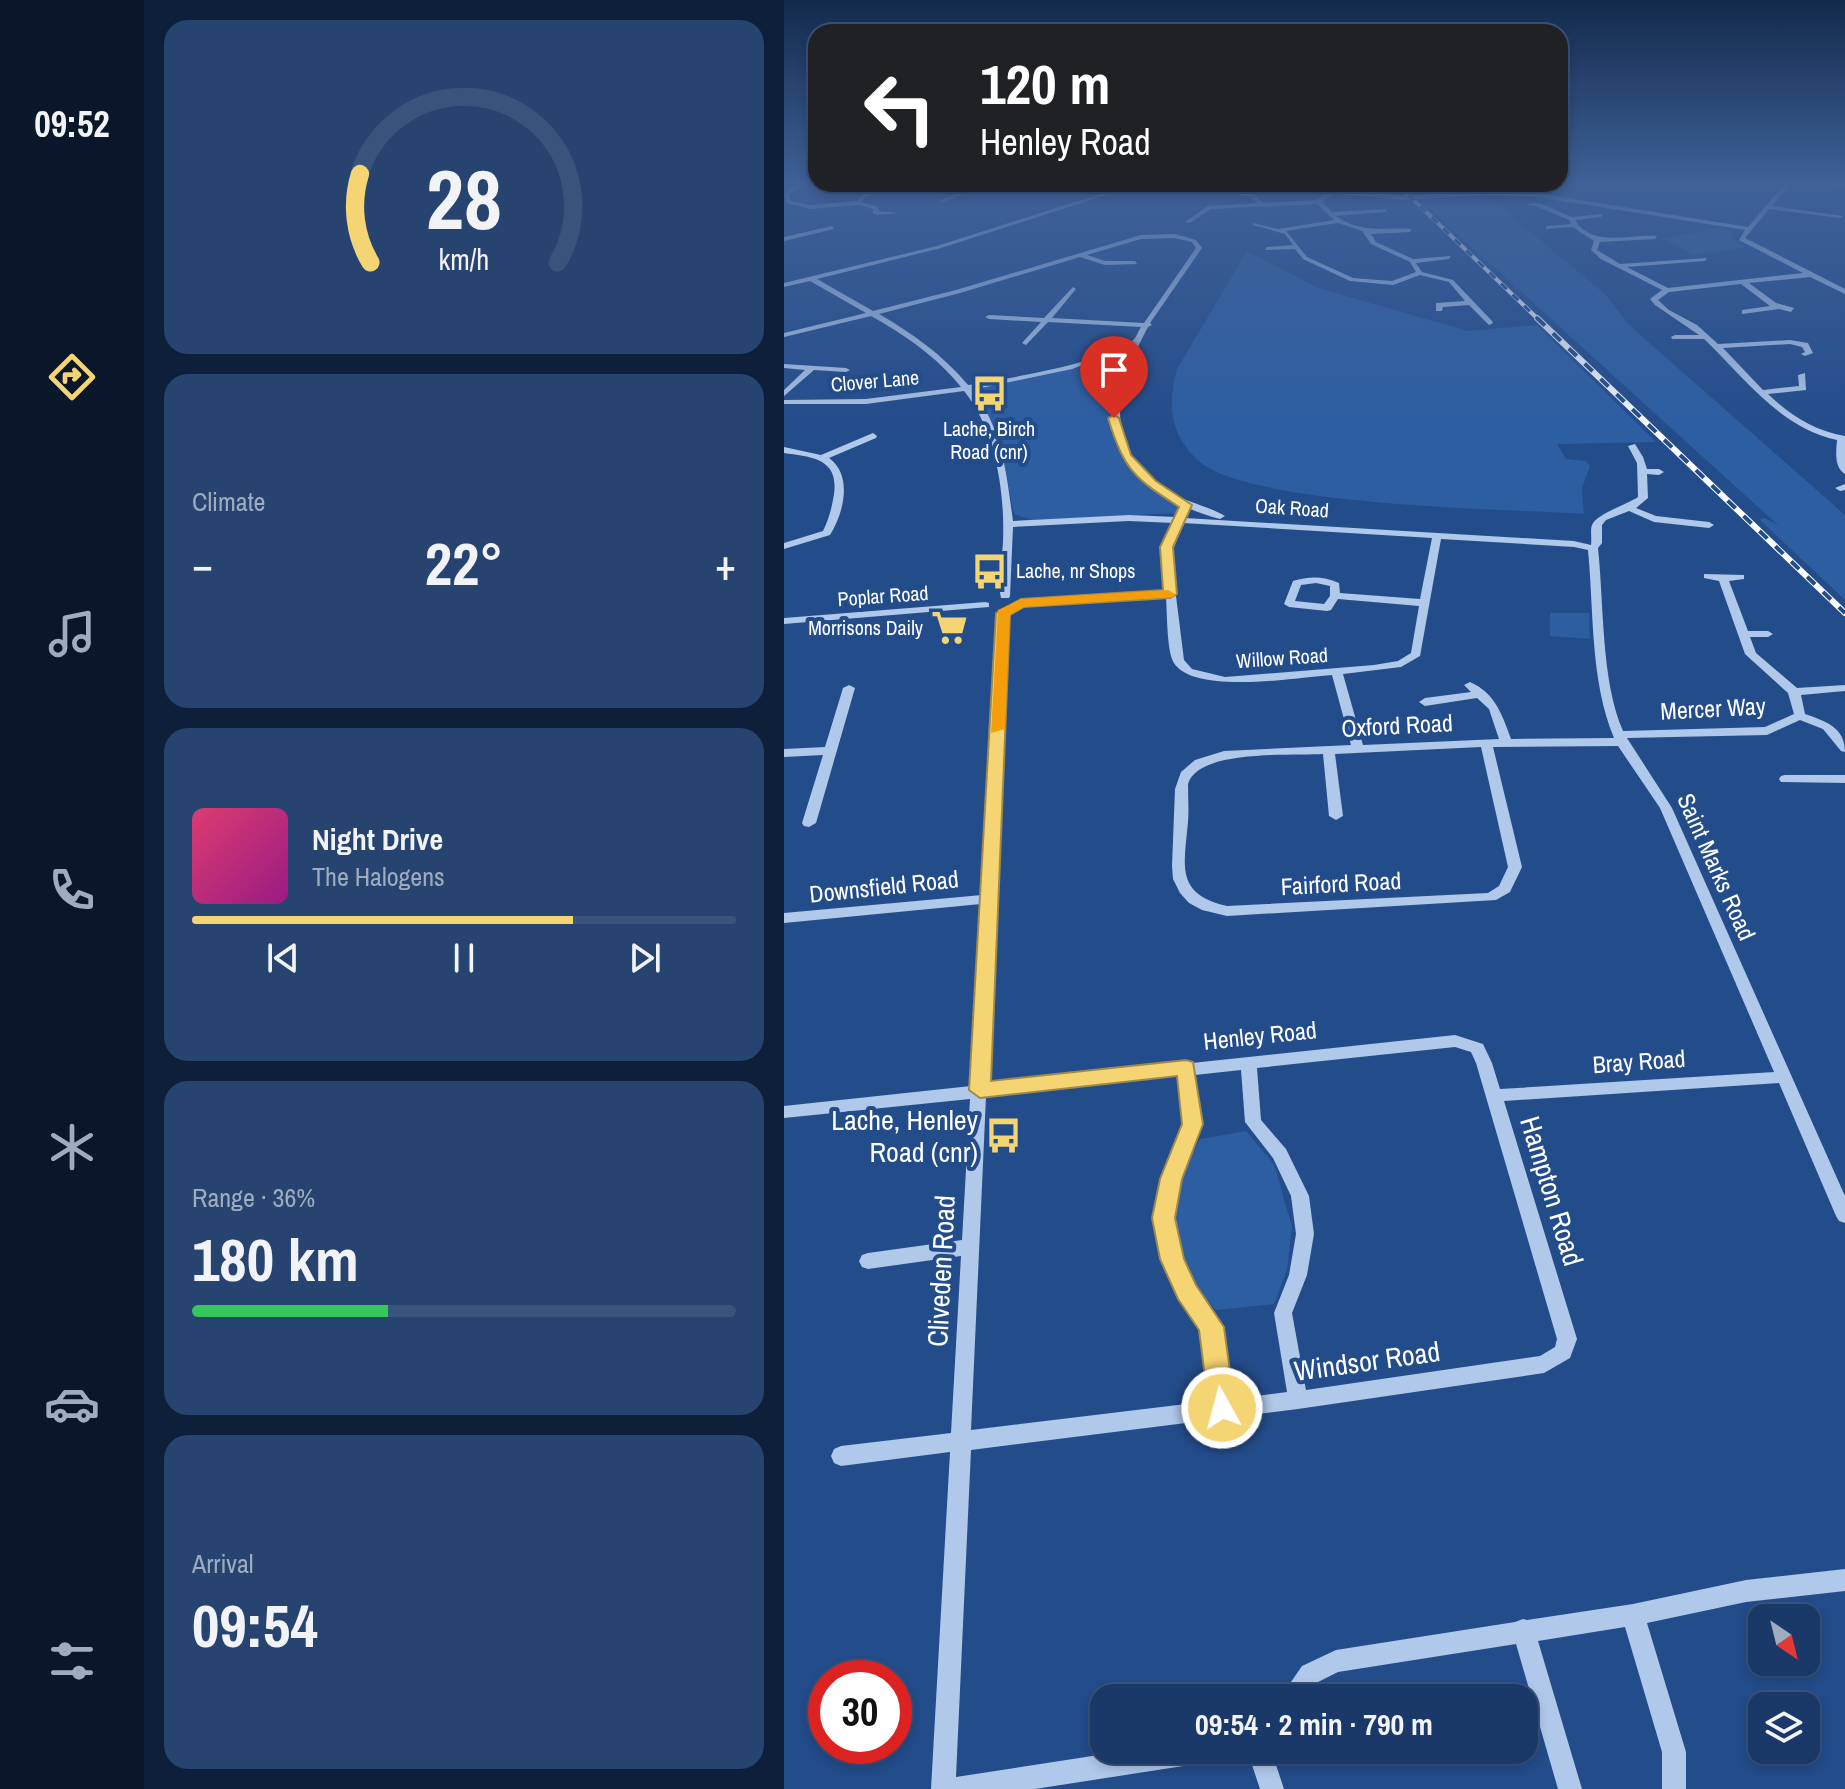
<!DOCTYPE html>
<meta charset="utf-8">
<style>
body{margin:0;font-family:"Archivo Narrow",sans-serif;background:#274471;color:#f1f3f6;height:100vh;display:flex;flex-direction:column;font-size:30px;white-space:nowrap}
*{box-sizing:border-box;margin:0}
p{font-size:26px;color:#9facc0}
.icon{flex:none;width:44px;height:44px;fill:none;stroke:currentColor;stroke-width:2;stroke-linecap:round;stroke-linejoin:round}
.map{position:relative;flex:1;overflow:hidden}
.sheet{display:flex;flex-direction:column;gap:20px;padding:20px;background:#0e1f39;width:640px}
.sheet>*{flex:none}
.top-card{position:absolute;left:24px;top:24px;width:760px;height:168px;border-radius:24px;box-shadow:0 4px 12px #0003,0 0 0 2px #38537c;background:#202124;color:#fff;overflow:hidden}
.needle{width:52px;rotate:145deg}
.controls{position:absolute;left:964px;top:1604px;display:grid;gap:16px}
.controls a{display:grid;place-items:center;width:72px;height:72px;border-radius:16px;background:#1a3968;box-shadow:0 4px 12px #0003,0 0 0 2px #38537c;font-size:40px}
.speed{position:absolute;left:24px;top:1660px;display:flex;gap:16px;font-size:40px;font-weight:700;text-align:center}
.speed>*{display:grid;place-content:center;width:104px;height:104px;border-radius:50%;background:#1a3968;box-shadow:0 4px 12px #0003,0 0 0 2px #38537c;line-height:1}
.speed .limit{border:12px solid #d22;background:#fff;color:#111}
.pin{position:absolute;display:grid;place-items:center;width:68px;height:68px;color:#fff;margin:-82px -34px;border-radius:50% 50% 50% 0;rotate:-45deg;box-shadow:0 0 8px #0007}
.pin .icon{rotate:45deg}
.me{position:absolute;width:88px;margin:-44px;rotate:353deg;stroke-linejoin:round;filter:drop-shadow(0 0 6px #0008)}
.turn{display:flex;align-items:center;gap:28px;height:168px;padding:0 40px;font-size:36px}
.turn .icon{width:104px;height:104px;stroke-width:2.5}
.turn b{display:block;font-size:56px;line-height:68px}
.big{font-size:60px;font-weight:800;line-height:1.1}
.sheet .widget{flex:1;display:flex;flex-direction:column;justify-content:center;gap:12px;min-width:0;padding:0 28px;border-radius:24px;background:#274471}
.sheet .dial{align-items:center;gap:0}
.dial svg{height:208px;overflow:visible;fill:none;stroke:#38537c;stroke-width:7;stroke-linecap:round;text-anchor:middle}
.dial text{fill:#f1f3f6;stroke:none}
.song{display:flex;align-items:center;gap:24px}
.cover{width:96px;height:96px;border-radius:12px;background:linear-gradient(135deg,hsl(340 70% 55%),hsl(310 70% 35%))}
.played{height:8px;border-radius:4px;background:linear-gradient(90deg,#f5d473 70%,#38537c 70%)}
.keys{display:flex;justify-content:space-around;direction:ltr}
.heat{display:flex;justify-content:space-between;align-items:center;font-size:44px;direction:ltr}
.charge{height:12px;border-radius:6px;background:linear-gradient(90deg,#34c759 36%,#38537c 0)}
.trip{position:absolute;left:306px;top:1684px;width:448px;height:80px;border-radius:24px;background:#1a3968;box-shadow:0 4px 12px #0003,0 0 0 2px #38537c;font-weight:800;line-height:80px;text-align:center}
main{display:flex;flex:1;min-height:0}
.dock{display:flex;flex-direction:column;width:144px;justify-content:space-around;align-items:center;background:#0a172a;color:#9facc0}
.dock .icon{width:56px;height:56px}
.dock .selected{color:#f5d473}
.dock b{font-size:36px;color:#f1f3f6}
.map>svg:first-child{display:block}
.green{fill:#2d5ea2}
.lines{fill:none;stroke-linecap:round;stroke-linejoin:round}
.stream{stroke:#a4c2eb;stroke-width:3}
.minor{fill:#b0c8ea;fill-rule:evenodd}
.rail-far1-casing{stroke:#fff;stroke-width:4}
.rail-casing{stroke:#fff;stroke-width:6}
.rail-far1{stroke:#234c8a;stroke-width:3;stroke-dasharray:8;stroke-linecap:butt}
.rail{stroke:#234c8a;stroke-width:4;stroke-dasharray:11;stroke-linecap:butt}
.route{fill:#f5d473;stroke:#9f8a4b;stroke-width:2}
.slow{fill:#f59e0b}
.labels{text-anchor:middle;stroke-width:8;stroke-linejoin:round;paint-order:stroke}
.far-street-label{font-size:20px;fill:#fff;stroke:#234c8a}
.far-poi-label{font-size:20px;fill:#fff;stroke:#234c8a}
.street-label{font-size:24px;fill:#fff;stroke:#234c8a}
.near-poi-label{font-size:28px;fill:#fff;stroke:#234c8a;text-anchor:end}
.near-street-label{font-size:28px;fill:#fff;stroke:#234c8a}
</style>
<main>
<nav class="dock">
<b>09:52</b>
<svg class="icon selected" aria-label="directions" viewBox="0 0 24 24"><path d="M12 3l9 9-9 9-9-9zM9 14v-3h6M13 9l2 2-2 2"/></svg>
<svg class="icon" aria-label="music" viewBox="0 0 24 24"><path d="M9 18V5l10-2v13"/><circle cx="6" cy="18" r="3"/><circle cx="16" cy="16" r="3"/></svg>
<svg class="icon" aria-label="phone" viewBox="0 0 24 24"><path d="M5 4h4l2 5-3 2q2 4 5 5l2-3 5 2v4C11 20 4 13 5 4z"/></svg>
<svg class="icon" aria-label="climate" viewBox="0 0 24 24"><path d="M12 3v18M4 7l16 10M4 17L20 7"/></svg>
<svg class="icon" aria-label="car" viewBox="0 0 24 24"><path d="M5 17H2v-5l4-1 3-4h7l3 4 3 1v5h-3M9 17h6M6 11h13"/><circle cx="7" cy="17" r="2"/><circle cx="17" cy="17" r="2"/></svg>
<svg class="icon" aria-label="filters" viewBox="0 0 24 24"><path d="M4 7h16M4 17h16"/><circle cx="9" cy="7" r="2"/><circle cx="15" cy="17" r="2"/></svg>
</nav>
<section class="sheet">
<div class="widget dial"><svg viewBox="0 0 100 80">
<path d="M14 69A42 42 0 1 1 86 69"/>
<path d="M14 69A42 42 0 0 1 10 35" stroke="#f5d473"/>
<text x="50" y="56" font-size="32" font-weight="700">28</text>
<text x="50" y="72" font-size="11">km/h</text>
</svg></div>
<div class="widget"><p>Climate</p>
<div class="heat"><a>−</a><b class="big">22°</b><a>+</a></div>
</div>
<div class="widget">
<div class="song"><i class="cover"></i><div><b>Night Drive</b><p>The Halogens</p></div></div>
<div class="played"></div>
<div class="keys"><svg class="icon" aria-label="previous" viewBox="0 0 24 24"><path d="M18 5L8 12l10 7zM5 5v14"/></svg><svg class="icon" aria-label="pause" viewBox="0 0 24 24"><path d="M8 5v14M16 5v14"/></svg><svg class="icon" aria-label="next" viewBox="0 0 24 24"><path d="M6 5l10 7-10 7zM19 5v14"/></svg></div>
</div>
<div class="widget"><p>Range · 36%</p><b class="big">180 km</b><div class="charge"></div></div>
<div class="widget"><p>Arrival</p><b class="big">09:54</b></div>
</section>
<div class="map">
<svg width="1061" height="1789" viewBox="0 0 1061 1789">
<rect width="100%" height="100%" fill="#234c8a"/>
<g class="green">
<polygon points="496,184 610,184 624,197"/>
<polygon points="702,195 822,295 845,325 1061,515 1061,600 975,519 981,518 995,526 636,200"/>
<polygon points="936,227 946,230 951,241 962,247 909,255 880,239"/>
<path d="M463,251L534,288L684,331L753,325L872,442L773,444L782,459L802,461L806,466L798,488L800,514C722,509 469,506 416,462C386,436 383,405 393,369Z"/>
<path d="M309,363H332L334,366C319,411 323,450 360,481C371,491 387,496 396,508L394,513L248,520L230,514L217,447L195,392L204,386Z"/>
<polygon points="766,613 805,613 806,639 766,636"/>
<path d="M462,1131L490,1164L508,1227L503,1270L490,1304L432,1310C400,1277 382,1223 397,1178C402,1165 410,1151 416,1139Z"/>
</g>
<g class="lines">
<g class="stream">
<polyline points="545,184 577,187"/>
<polyline points="734,184 755,191"/>
</g>
<g class="minor">
<polygon points="14,184 21,184 5,195 7,201 26,205 73,201 81,192 88,195 80,198 78,202 94,207 95,211 115,213 92,215 89,213 89,209 75,205 26,209 3,203 0,194"/>
<polygon points="205,184 220,184 189,190 160,202 155,201 186,188"/>
<path d="M347,184H357L157,248L33,279L89,311L172,290L357,235L391,234L412,240L418,248L366,323L368,325L364,327C331,388 316,447 384,491C402,502 424,506 441,516L436,519C352,497 297,433 345,348L288,369L188,390C218,426 223,476 229,521L345,515L392,517L395,511L398,510L403,513L401,518L790,541L807,545C808,539 806,530 808,525C812,514 844,504 854,497L853,463L844,446L851,444L859,457L863,469H875L880,472L875,475L863,474L864,498L852,508L872,516L925,522L930,525L925,528L870,522L845,511L822,520L818,525V543L814,548C820,604 817,681 839,731L981,727L1010,714L1004,693L961,654L935,581L920,578V574L960,575V579L945,581L964,631H984L989,634L984,637H966L972,653L1013,688L1061,685V691L1017,695L1021,714C1041,721 1061,727 1061,752L1057,751L1039,729L1016,720L983,735L843,738L888,808L1061,1196V1223L1055,1221L1052,1216L995,1083L720,1101L793,1339L786,1358L760,1373L514,1409L187,1450L172,1777L347,1750H437L433,1758L425,1762L251,1789H147L166,1452L57,1466L50,1463L47,1456L50,1449L57,1446L167,1433L177,1256L84,1269L78,1267L75,1261L78,1255L84,1253L178,1240L186,1099L0,1118V1106L187,1086L197,904L0,923V913L198,895L215,611L219,610L224,613L203,1084L396,1064L402,1061L408,1063L671,1035L699,1044L708,1063L716,1089L990,1072L876,808L834,746L709,747L738,867L726,892L712,900L443,916L418,910L405,903L396,893L389,879L388,866L391,789L397,772L411,760L440,751L567,745L548,675C515,677 402,697 388,659C383,646 383,613 382,597L237,606L232,603L237,600L381,591L377,556L390,523L345,521L229,527L226,596L225,598H217C213,581 218,560 219,542C221,493 212,430 180,391L82,404H0V400L82,399L177,387C152,356 121,335 87,316L0,337V333L82,313L26,281L0,287V283L153,246ZM391,238L408,242L412,248L360,323L268,318L292,289L289,287L260,318L205,315L201,317L205,319L257,322L238,343L242,345L264,322L357,327C355,330 353,335 351,338C332,361 217,380 184,385C159,355 128,333 95,314L176,293L296,257L321,265L353,264L351,261H321L303,255L357,239ZM399,523L648,538L636,599L556,593L555,583C539,576 525,576 509,581L500,604L505,607L543,611L547,610L554,599L635,606L627,653L614,661L590,665L441,677L408,669L400,660L387,556ZM657,539L790,547L804,550C810,612 806,680 830,738L727,739C718,714 711,693 686,682L680,685L687,692L641,698L635,702L641,706L693,698L705,709L715,739L579,745L559,674L617,667L636,656ZM532,583L546,586V596L540,604L511,601L517,585ZM697,747L724,867L715,886L704,893L443,906C391,894 400,866 404,822C405,810 404,797 404,784C414,749 508,756 539,754L545,816L552,820L559,816L551,754ZM671,1047L687,1052L692,1063L773,1339L771,1347L756,1356L522,1390L508,1313L523,1275L530,1234L525,1196L502,1149L477,1120L473,1068ZM457,1070L461,1122L489,1158L507,1196L512,1234L505,1275L490,1313L503,1392L447,1399L437,1327L410,1287L397,1259L389,1218L396,1179L416,1124L411,1075ZM395,1076L400,1124L378,1179L371,1218L379,1259L396,1298L418,1329L427,1401L187,1430L202,1097Z"/>
<path d="M479,184H501L618,196L703,191L753,193L964,227L1000,184H1006L988,206L1059,216L1056,218L985,209L961,238L1061,289V294L1026,277L965,283L992,303L1010,308L1007,312L995,309L958,314V310L986,306L957,284L885,292L874,300L885,310L913,325L934,344L1006,340L1024,343L1029,353L1021,356L1017,354L1021,352L1018,347L1006,344L939,348L979,390L1015,386L1014,375L1021,373L1022,390L984,394C1006,415 1030,431 1061,436V474C1050,467 1052,452 1053,440C995,427 961,378 920,339H888L887,337L891,335H915L871,305L866,299L878,290L817,259L807,250L810,241L789,227L761,229L763,226L787,224L785,220L752,206L741,204L755,203L788,217L819,214L817,217L791,220C808,248 846,234 873,236L871,239L816,242L813,250L836,264L923,258L921,261L843,267L884,288L1019,273L955,240L961,230L753,197L703,195L618,200L549,193L538,202L548,212L603,209L601,212L552,216C576,234 601,227 628,229L626,232L587,234L592,242L629,259L667,256L665,259L632,263L638,272L669,280L708,321L709,323L705,325L685,305L659,307L658,311H652V303L681,301L665,282L636,275L609,285L566,281L519,259L511,249L481,250L483,247L509,245L501,234L469,225V223L494,229L550,220L533,204L427,209L406,223L401,222L424,206L473,203L466,197L455,195L457,192L470,194L479,203L533,200L543,192ZM554,223L578,231L587,244L626,262L632,272L608,281L569,278L523,257L502,231Z"/>
<polygon points="1044,184 1061,184 1061,188"/>
<polygon points="48,226 50,229 0,241 0,237"/>
<polygon points="0,364 62,368 66,370 62,372 30,370 0,396 0,390 21,370 0,368"/>
<path d="M89,433L93,436L92,438L45,458C69,475 60,513 46,535L0,549V543L39,531C45,519 48,507 50,494C55,458 27,457 0,453V447L37,455Z"/>
<polygon points="1061,484 1061,490 1056,491 1051,488"/>
<polygon points="201,602 205,603 205,607 0,624 0,618"/>
<polygon points="65,685 71,688 32,823 25,827 20,826 18,823 39,755 0,757 0,749 41,747 59,688"/>
<polygon points="1001,775 1061,775 1061,783 997,782 995,779 997,776"/>
<polygon points="1061,1569 1061,1591 962,1602 863,1623 902,1752 902,1789 878,1789 878,1752 841,1627 754,1641 798,1789 774,1789 732,1644 554,1672 534,1682 522,1698 496,1698 518,1666 552,1650 731,1622 739,1619 743,1620 849,1604 962,1580"/>
<polygon points="463,1750 487,1750 500,1789 476,1789"/>
</g>
<defs>
<polyline id="rail-far1" points="613,184 755,320"/>
<polyline id="rail" points="753,318 1061,613"/>
</defs>
<use href="#rail-far1" class="rail-far1-casing"/>
<use href="#rail" class="rail-casing"/>
<use href="#rail-far1" class="rail-far1"/>
<use href="#rail" class="rail"/>
</g>
<linearGradient id="sky" x2="0" y2="1"><stop stop-color="#132a4c"/><stop offset="0.42" stop-color="#3f6198"/><stop offset="1" stop-color="#3f6198" stop-opacity="0"/></linearGradient>
<rect width="1061" height="435" fill="url(#sky)"/>
<path class="route" d="M330,415L335,418L347,455L372,481L408,505L389,547L393,594L386,598L240,607L226,615L207,1081L402,1060L409,1062L419,1124L398,1179L391,1218L400,1259L412,1285L440,1327L451,1408L447,1417L438,1421L428,1417L425,1408L415,1330L394,1299L376,1259L368,1218L376,1179L398,1124L393,1076L196,1098L185,1090L212,613L237,599L379,590L376,547L395,507C350,478 340,470 324,418Z"/>
<polygon class="slow" points="384,590 391,594 389,597 240,607 226,615 221,729 207,733 214,610 237,599"/>
<defs>
<symbol id="bus-bare" viewBox="-9 -9 18 18"><path d="M-5-6H5V4H4V6H2V4H-2V6H-4V4H-5ZM-3.5-4V0h7V-4ZM-3.5 1.2v1.5H-2V1.2ZM2 1.2v1.5H3.5V1.2Z" fill="#f5d473" stroke="#234c8a" stroke-width="2.5" paint-order="stroke"/></symbol>
<symbol id="supermarket-bare" viewBox="-9 -9 18 18"><path d="M-6-5.5h2.5l.6 2H6L4.5 2H-2.5L-4.4-4H-6ZM-1.5 3.2a1.3 1.3 0 1 0 .1 0ZM3 3.2a1.3 1.3 0 1 0 .1 0Z" fill="#f5d473" stroke="#234c8a" stroke-width="2.5" paint-order="stroke"/></symbol>
</defs>
<g fill-rule="evenodd">
<use href="#bus-bare" x="180" y="368" width="51" height="51"/>
<use href="#bus-bare" x="180" y="546" width="51" height="51"/>
<use href="#supermarket-bare" x="140" y="602" width="51" height="51"/>
<use href="#bus-bare" x="194" y="1110" width="51" height="51"/>
</g>
<g class="labels">
<g class="far-street-label">
<text transform="translate(91 381) rotate(-5)" y="7">Clover Lane</text>
<text transform="translate(508 508) rotate(4)" y="7">Oak Road</text>
<text transform="translate(99 596) rotate(-4)" y="7">Poplar Road</text>
<text transform="translate(498 658) rotate(-4)" y="7">Willow Road</text>
</g>
<g class="far-poi-label">
<text x="205" y="436">Lache, Birch<tspan x="205" dy="23">Road (cnr)</tspan></text>
<text x="232" y="578" text-anchor="start">Lache, nr Shops</text>
<text x="139" y="635" text-anchor="end">Morrisons Daily</text>
</g>
<g class="street-label">
<text transform="translate(929 709) rotate(-3)" y="8">Mercer Way</text>
<text transform="translate(613 726) rotate(-3)" y="8">Oxford Road</text>
<text transform="translate(932 867) rotate(66)" y="8">Saint Marks Road</text>
<text transform="translate(557 884) rotate(-3)" y="8">Fairford Road</text>
<text transform="translate(100 887) rotate(-6)" y="8">Downsfield Road</text>
<text transform="translate(476 1036) rotate(-6)" y="8">Henley Road</text>
<text transform="translate(855 1062) rotate(-4)" y="8">Bray Road</text>
</g>
<g class="near-poi-label">
<text x="194" y="1130">Lache, Henley<tspan x="194" dy="32">Road (cnr)</tspan></text>
</g>
<g class="near-street-label">
<text transform="translate(768 1191) rotate(73)" y="10">Hampton Road</text>
<text transform="translate(157 1271) rotate(-87)" y="10">Cliveden Road</text>
<text transform="translate(583 1361) rotate(-8)" y="10">Windsor Road</text>
</g>
</g>
</svg>
<div class="controls">
<a><svg class="needle" viewBox="-14 -14 28 28"><path d="M0-13l5 13h-10z" fill="#e53935"/><path d="M0 13l5-13h-10z" fill="#9facc0"/></svg></a>
<a><svg class="icon" aria-label="layers" viewBox="0 0 24 24"><path d="M12 4l9 5-9 5-9-5zM3 14l9 5 9-5"/></svg></a>
</div>
<div class="speed"><div class="limit">30</div></div>
<div class="pin" style="left:330px;top:418px;background:#d93025"><svg class="icon" aria-label="arrive" viewBox="0 0 24 24"><path d="M6 21V4h12l-3 4 3 4H6"/></svg></div>
<svg class="me" style="left:438px;top:1408px" viewBox="-20 -20 40 40"><circle r="17" fill="#f5d473" stroke="#fff" stroke-width="3"/><path d="M0-11L8 9 0 5-8 9z" fill="#fff"/></svg>
<div class="trip">09:54 · 2 min · 790 m</div>
<div class="top-card">
<div class="turn"><svg class="icon" aria-label="left" viewBox="0 0 24 24"><path d="M17 20v-9H6M10 6l-5 5 5 5"/></svg><div><b>120 m</b>Henley Road</div></div>
</div>
</div>
</main>
